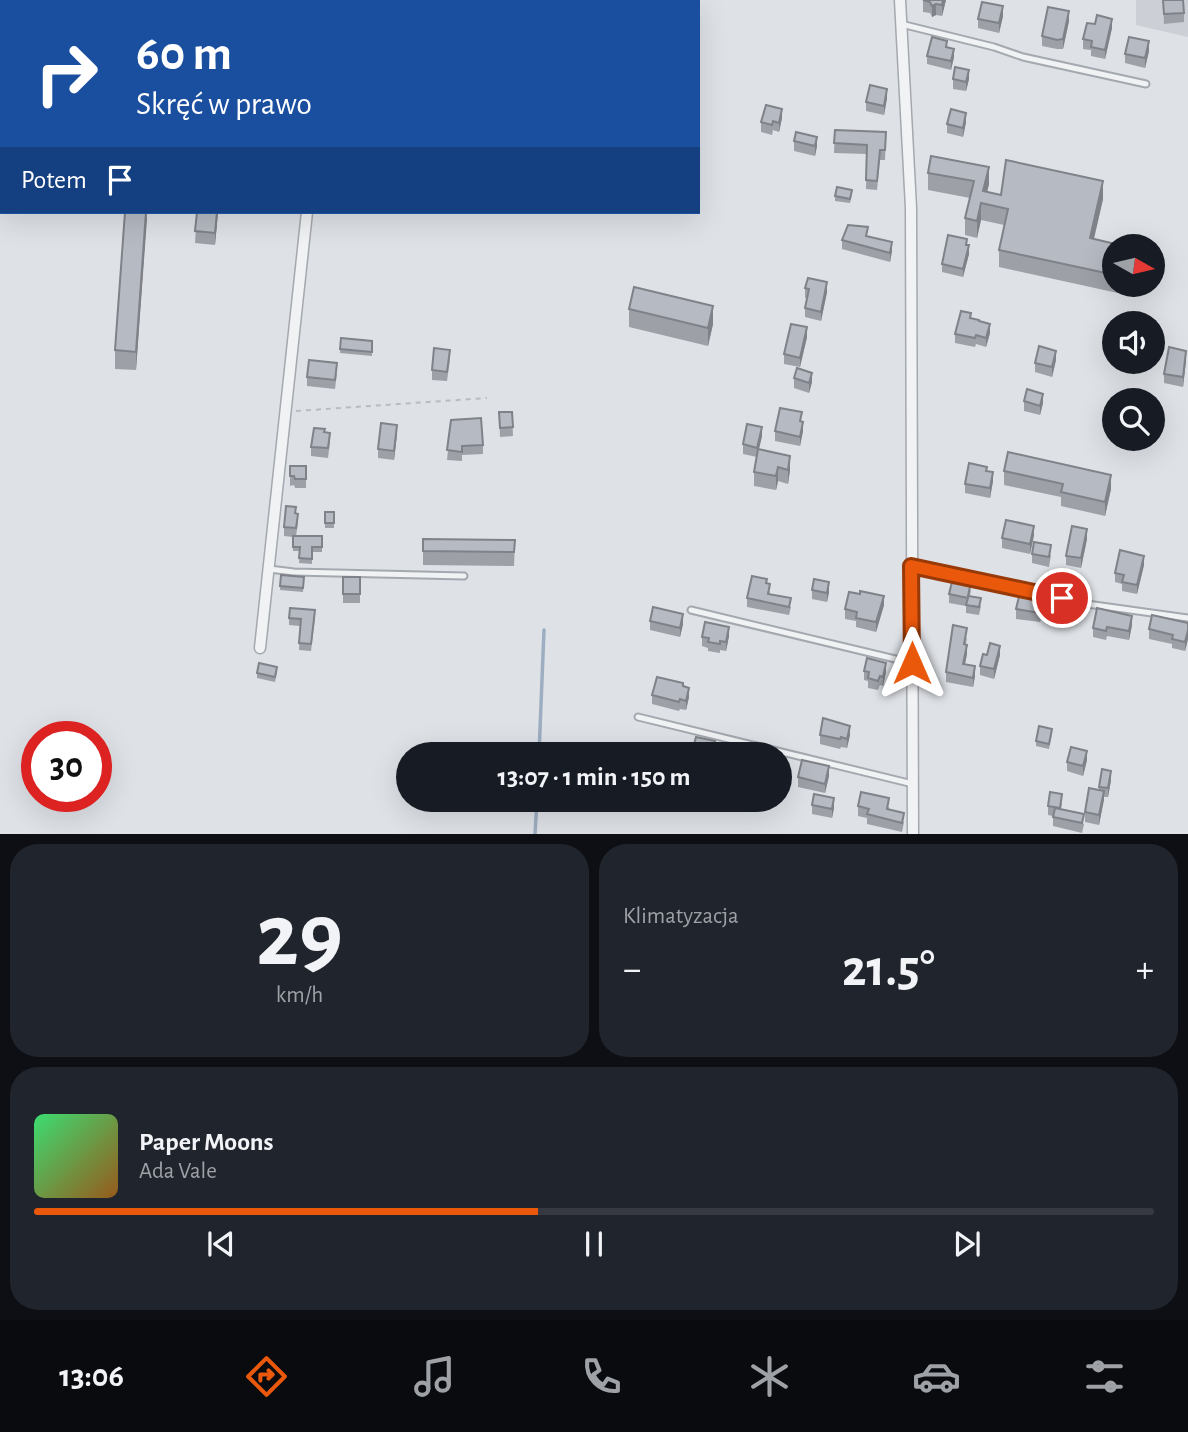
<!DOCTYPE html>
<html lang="pl">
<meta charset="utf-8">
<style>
body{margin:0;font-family:"Alegreya Sans",sans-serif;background:#20242c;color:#f1f3f6;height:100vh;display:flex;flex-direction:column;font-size:26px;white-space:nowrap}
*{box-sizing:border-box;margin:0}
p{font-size:23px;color:#9ea1a6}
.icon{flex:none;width:38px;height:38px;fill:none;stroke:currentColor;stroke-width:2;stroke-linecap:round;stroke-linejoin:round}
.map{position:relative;height:834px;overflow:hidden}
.drawer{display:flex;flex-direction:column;gap:10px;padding:10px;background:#0d0f14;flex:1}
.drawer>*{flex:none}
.guide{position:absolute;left:0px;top:0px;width:700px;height:214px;box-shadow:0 7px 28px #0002;background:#1a4fa0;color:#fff;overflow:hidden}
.needle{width:46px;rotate:98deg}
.tools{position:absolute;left:1102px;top:234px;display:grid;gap:14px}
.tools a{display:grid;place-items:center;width:63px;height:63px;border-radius:50%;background:#171b24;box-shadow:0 7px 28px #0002;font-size:35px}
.speed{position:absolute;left:21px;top:721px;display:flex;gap:14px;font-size:35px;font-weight:700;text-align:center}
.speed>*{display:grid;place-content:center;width:91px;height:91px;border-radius:50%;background:#171b24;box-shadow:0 7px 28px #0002;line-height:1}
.speed .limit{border:10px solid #d22;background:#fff;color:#111}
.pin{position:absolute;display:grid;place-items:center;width:60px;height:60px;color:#fff;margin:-30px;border:4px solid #fff;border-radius:50%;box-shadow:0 2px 7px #0007}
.me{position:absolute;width:77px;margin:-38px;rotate:0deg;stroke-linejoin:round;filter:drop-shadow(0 0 5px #0008)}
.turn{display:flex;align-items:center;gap:24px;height:147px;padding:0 21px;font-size:32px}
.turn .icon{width:91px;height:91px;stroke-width:2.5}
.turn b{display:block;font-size:49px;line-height:60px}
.then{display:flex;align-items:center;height:66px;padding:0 21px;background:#0003;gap:14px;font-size:26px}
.big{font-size:52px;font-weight:700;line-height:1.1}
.drawer .card{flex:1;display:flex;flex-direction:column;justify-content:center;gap:10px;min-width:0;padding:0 24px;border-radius:28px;background:#20242c}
.drawer .dial{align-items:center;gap:0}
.dial b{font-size:91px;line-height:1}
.song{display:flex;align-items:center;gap:21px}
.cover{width:84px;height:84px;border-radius:10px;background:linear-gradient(135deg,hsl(140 70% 55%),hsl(30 70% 35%))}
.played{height:7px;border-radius:4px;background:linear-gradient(90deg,#ea580c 45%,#363941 45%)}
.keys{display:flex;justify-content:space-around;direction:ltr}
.heat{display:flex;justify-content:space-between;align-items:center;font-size:38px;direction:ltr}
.drawer .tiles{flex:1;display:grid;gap:10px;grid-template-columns:1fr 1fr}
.card:last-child{grid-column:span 2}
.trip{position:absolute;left:396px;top:742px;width:396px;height:70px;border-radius:35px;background:#171b24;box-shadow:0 7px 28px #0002;font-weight:700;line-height:70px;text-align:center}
.tab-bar{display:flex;height:112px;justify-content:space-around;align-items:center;background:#090b0e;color:#9ea1a6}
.tab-bar .icon{width:49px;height:49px}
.tab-bar .selected{color:#ea580c}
.tab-bar b{font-size:32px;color:#f1f3f6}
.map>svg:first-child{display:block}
.built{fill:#ccd0d6}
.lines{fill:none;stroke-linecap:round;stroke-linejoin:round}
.stream{stroke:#9daec2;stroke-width:3.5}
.lane-casing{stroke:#a4a8af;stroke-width:9}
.street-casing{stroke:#a4a8af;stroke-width:13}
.path{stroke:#b8bbc0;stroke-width:2;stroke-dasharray:5 5;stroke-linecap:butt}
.lane{stroke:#f0f2f4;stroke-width:5}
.street{stroke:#f0f2f4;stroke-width:10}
.wall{fill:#9da0a7}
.shaded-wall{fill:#7f8288}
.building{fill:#b6bac2;stroke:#7f8288;stroke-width:2}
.route-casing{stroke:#983908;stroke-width:18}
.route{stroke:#ea580c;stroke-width:12}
</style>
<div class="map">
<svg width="1188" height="834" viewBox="0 0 1188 834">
<rect width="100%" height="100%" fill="#dee1e6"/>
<polygon class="built" points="1136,0 1188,0 1188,37 1136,25"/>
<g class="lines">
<g class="stream">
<polyline points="539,754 544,630"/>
<polyline points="535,834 537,800"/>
</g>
<defs>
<g id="lane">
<polyline points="901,24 994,47 1023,57 1146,84"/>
<polyline points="911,567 1087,604 1188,618"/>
<polyline points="269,569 294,572 464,576"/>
<polyline points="691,610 912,663"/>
<polyline points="638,717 913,784"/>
</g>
<g id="street">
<polyline points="308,0 308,2"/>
<polyline points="900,0 911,208 913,834"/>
<polyline points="260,648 307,212"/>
</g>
</defs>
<use href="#lane" class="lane-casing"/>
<use href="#street" class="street-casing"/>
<polyline class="path" points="296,411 487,398"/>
<use href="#lane" class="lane"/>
<use href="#street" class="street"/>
</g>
<g class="wall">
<polygon points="923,0 946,0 942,16 936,15 932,17 930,13 923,12"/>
<polygon points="1163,0 1184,13 1184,22 1164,24"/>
<polygon points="1003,16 999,33 978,28 978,19"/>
<polygon points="1069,21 1063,49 1057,49 1042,46 1042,36"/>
<polygon points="1112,28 1105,59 1091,56 1091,50 1083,49 1083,39"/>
<polygon points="1149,51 1145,68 1125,63 1125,54"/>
<polygon points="927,56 954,57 951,70 927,64"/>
<polygon points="953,79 969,79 966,91 953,89"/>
<polygon points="887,98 884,115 866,111 866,102"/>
<polygon points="782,118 779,132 773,130 772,135 761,132 761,122"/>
<polygon points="966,122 963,137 947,133 947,124"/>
<polygon points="835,130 886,132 885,160 880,160 877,190 866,189 867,154 834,153"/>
<polygon points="794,141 817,146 815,156 794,151"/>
<polygon points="928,173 989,184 987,192 1001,195 1103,199 1094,239 1115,247 1115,285 1139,285 1136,297 999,267 999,250 1004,225 981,220 977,238 965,235 965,218 970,198 928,190"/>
<polygon points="852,194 850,203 835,201 835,196"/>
<polygon points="147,212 136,370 115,369 115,350"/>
<polygon points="197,212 218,212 215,245 195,243"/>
<polygon points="868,237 892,251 890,262 842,249 842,240"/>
<polygon points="969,254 963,277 942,272 942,264"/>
<polygon points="805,288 827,292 821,321 805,317 805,308 807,298 805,298"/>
<polygon points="629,309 713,324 708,346 629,327"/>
<polygon points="971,318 979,322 990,333 986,347 976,344 975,347 955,343 955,334"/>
<polygon points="807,337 800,367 784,364 784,354"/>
<polygon points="341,338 372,341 372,356 340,353"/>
<polygon points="450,359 447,381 432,380 432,370"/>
<polygon points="1056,360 1052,377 1035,372 1035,363"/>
<polygon points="1186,360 1183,387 1164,383 1164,374"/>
<polygon points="337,373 335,389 307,386 307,377"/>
<polygon points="794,378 812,382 809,393 794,388"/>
<polygon points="1024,401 1043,403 1040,415 1024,411"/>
<polygon points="499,412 512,412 513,436 500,437"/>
<polygon points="451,420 483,445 483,454 462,455 462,461 447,460"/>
<polygon points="802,422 803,431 800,446 775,441 775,431"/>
<polygon points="325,432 330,442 328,458 311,456 311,447"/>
<polygon points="397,434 394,460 378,458 378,449"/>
<polygon points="762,436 759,449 790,470 788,484 778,481 776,490 754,486 754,472 757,457 743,454 743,444"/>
<polygon points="290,466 306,466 306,488 295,488 294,485 290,486"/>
<polygon points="987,471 993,481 990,498 965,493 965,484"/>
<polygon points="1004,471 1111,489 1105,516 1061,506 1061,497 1004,485"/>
<rect x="325" y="512" width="9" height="16"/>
<polygon points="296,513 298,523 296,536 322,536 322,552 312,552 312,564 299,563 300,551 293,551 293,537 284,536 284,527"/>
<polygon points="1034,535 1030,554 1002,548 1002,538"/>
<polygon points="423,539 515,540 514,566 423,565"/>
<polygon points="1087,539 1081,568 1066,565 1066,556"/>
<polygon points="1032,554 1051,555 1049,567 1032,563"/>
<polygon points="1144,565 1137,594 1122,591 1122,584 1115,582 1115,573"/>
<polygon points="281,575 304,577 303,592 280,590"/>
<rect x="343" y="577" width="17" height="26"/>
<polygon points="767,583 770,594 791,607 789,615 747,607 747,598"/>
<polygon points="812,590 829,592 827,602 812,599"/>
<polygon points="971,590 970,596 981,606 979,615 966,613 966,606 949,603 949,594"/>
<polygon points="860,594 884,605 876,632 856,627 856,621 845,619 845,609"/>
<polygon points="1043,608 1040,622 1016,619 1016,609"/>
<polygon points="289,618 315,618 311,651 299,650 300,626 289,625"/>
<polygon points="650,621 683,624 680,637 650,630"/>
<polygon points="1188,623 1188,639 1185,651 1172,648 1172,644 1149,639 1149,629"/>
<polygon points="1132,625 1129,640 1107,636 1106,640 1093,637 1093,628"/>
<polygon points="729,636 726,651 720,650 720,653 708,651 708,648 702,646 702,637"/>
<polygon points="967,637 966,644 967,654 965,664 975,676 973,687 946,682 946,672"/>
<polygon points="987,655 1000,655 994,679 980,675 980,666"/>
<polygon points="864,671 886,672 883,686 880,685 878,690 868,688 868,681 864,680"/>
<polygon points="277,672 275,682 257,678 257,673"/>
<polygon points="683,687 689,697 686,710 680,709 679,711 652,704 652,695"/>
<polygon points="1052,734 1049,749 1036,746 1036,741"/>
<polygon points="820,735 850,735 847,748 841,747 840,749 820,744"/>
<polygon points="1087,760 1083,776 1067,771 1067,762"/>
<polygon points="829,776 825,793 798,787 798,777"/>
<polygon points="1111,780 1108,797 1104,797 1099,825 1085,822 1085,812 1099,790 1099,787"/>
<polygon points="1062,803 1061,809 1084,824 1082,833 1053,826 1053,816 1048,815 1048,806"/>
<polygon points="812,805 834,808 832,818 812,814"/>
<polygon points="858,806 889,807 889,810 904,822 902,832 867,824 867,818 858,816"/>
</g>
<g class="shaded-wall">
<polygon points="943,0 946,0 942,16 942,5"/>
<polygon points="936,4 936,15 932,17 932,6"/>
<polygon points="1003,6 1003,16 999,33 999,23"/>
<polygon points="1069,11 1069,21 1063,49 1063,39"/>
<polygon points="1112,19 1112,28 1105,59 1105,50"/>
<polygon points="1149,41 1149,51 1145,68 1145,58"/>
<polygon points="954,49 954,57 951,70 951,61"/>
<polygon points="969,70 969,79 966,91 966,82"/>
<polygon points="887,89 887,98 884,115 884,106"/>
<polygon points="782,109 782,118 779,132 779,123"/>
<polygon points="966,113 966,122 963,137 963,128"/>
<polygon points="817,137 817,146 815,156 815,146"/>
<polygon points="989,167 989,184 984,204 983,191"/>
<polygon points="1103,181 1103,199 1090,255 1090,238"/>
<polygon points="981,203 981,220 977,238 977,221"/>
<polygon points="146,212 147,219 136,370 136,352"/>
<polygon points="217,212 218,212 215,245 215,233"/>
<polygon points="892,242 892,251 890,262 890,253"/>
<polygon points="969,245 969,254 963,277 963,269"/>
<polygon points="827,282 827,292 821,321 821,312"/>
<polygon points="1136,285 1139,285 1136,297"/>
<polygon points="713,306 713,324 708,346 708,328"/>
<polygon points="990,324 990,333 986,347 986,338"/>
<polygon points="807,327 807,337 800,367 800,358"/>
<polygon points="1056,351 1056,360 1052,377 1052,367"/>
<polygon points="1186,351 1186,360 1183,387 1183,377"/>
<polygon points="812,373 812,382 809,393 809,383"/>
<polygon points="1043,394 1043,403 1040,415 1040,406"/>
<polygon points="803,422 803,431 800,446 800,437"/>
<polygon points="397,425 397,434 394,460 394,451"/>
<polygon points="762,427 762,436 757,457 757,448"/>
<polygon points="790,456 790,470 788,484 788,470"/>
<polygon points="778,467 778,481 776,490 776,476"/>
<polygon points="993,472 993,481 990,498 990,488"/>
<polygon points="1111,475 1111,489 1105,516 1105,502"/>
<polygon points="1034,526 1034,535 1030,554 1030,544"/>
<polygon points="1087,529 1087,539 1081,568 1081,558"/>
<polygon points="1144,556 1144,565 1137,594 1137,585"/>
<polygon points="829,582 829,592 827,602 827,593"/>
<polygon points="884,596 884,605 876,632 876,622"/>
<polygon points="1043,598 1043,608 1040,622 1040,613"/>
<polygon points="683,614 683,624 680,637 680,628"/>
<polygon points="1132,616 1132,625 1129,640 1129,631"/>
<polygon points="729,627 729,636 726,651 726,642"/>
<polygon points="1188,630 1188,639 1185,651 1185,642"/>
<polygon points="967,645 967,654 963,673 963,664"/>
<polygon points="1000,646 1000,655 994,679 994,669"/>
<polygon points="886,663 886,672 883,686 883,677"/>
<polygon points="975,666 975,676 973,687 973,678"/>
<polygon points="689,688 689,697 686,710 686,701"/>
<polygon points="850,726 850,735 847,748 847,739"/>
<polygon points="1087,751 1087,760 1083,776 1083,766"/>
<polygon points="829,766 829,776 825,793 825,784"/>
<polygon points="1111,771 1111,780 1108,797 1108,788"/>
<polygon points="1104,791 1104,800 1099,825 1099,815"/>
<polygon points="834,798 834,808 832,818 832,809"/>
</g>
<g class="building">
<polygon points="48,0 122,0 122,2 49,2"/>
<polygon points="338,0 374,0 375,2 330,2"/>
<polygon points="923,0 943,0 942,5 936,4 932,6 930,2"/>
<polygon points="1163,0 1183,0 1184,13 1164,14"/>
<polygon points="982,2 1003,6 999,23 978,19"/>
<polygon points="1048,7 1069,11 1063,39 1057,40 1042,36"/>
<polygon points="1097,15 1112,19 1105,50 1091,47 1092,41 1083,39 1087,23 1095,24"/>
<polygon points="932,37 947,41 946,47 954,49 951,61 927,56"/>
<polygon points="1129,37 1149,41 1145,58 1125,54"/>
<polygon points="955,67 969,70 966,82 953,79"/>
<polygon points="870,85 887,89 884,106 866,102"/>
<polygon points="766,105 782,109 779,123 773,121 772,125 761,122"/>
<polygon points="951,109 966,113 963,128 947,124"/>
<polygon points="835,130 886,132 885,150 880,150 877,181 866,180 867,145 834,143"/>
<polygon points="796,132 817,137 815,146 794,141"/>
<polygon points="931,156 989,167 983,191 1001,195 1006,160 1103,181 1090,238 1128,247 1115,247 1115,275 999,250 1008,209 981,203 977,221 965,218 974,181 928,173"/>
<polygon points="837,187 852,190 850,199 835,196"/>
<polygon points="125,212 146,212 136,352 115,350"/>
<polygon points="197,212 217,212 215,233 195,231"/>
<polygon points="848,225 868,227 866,236 892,242 890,253 842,240"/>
<polygon points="948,235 967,239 966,245 969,245 963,269 942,264"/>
<polygon points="808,278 827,282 821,312 805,308 809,289 805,288"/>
<polygon points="634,287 713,306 708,328 629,309"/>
<polygon points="961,311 971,313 970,318 979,320 979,321 990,324 986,338 976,335 975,338 955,334"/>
<polygon points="791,324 807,327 800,358 784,354"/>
<polygon points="341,338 372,341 372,352 340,349"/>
<polygon points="1039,346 1056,351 1052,367 1035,363"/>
<polygon points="1169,347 1186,351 1183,377 1164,374"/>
<polygon points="434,348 450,350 447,372 432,370"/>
<polygon points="309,360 337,363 335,380 307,377"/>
<polygon points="797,368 812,373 809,383 794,378"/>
<polygon points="1027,389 1043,394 1040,406 1024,401"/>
<polygon points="780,408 802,412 800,421 803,422 800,437 775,431"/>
<polygon points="499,412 512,412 513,427 500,428"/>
<polygon points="481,418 483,445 462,446 462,452 447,450 451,420"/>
<polygon points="381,423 397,425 394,451 378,449"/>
<polygon points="747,424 762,427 757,448 743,444"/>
<polygon points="314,428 325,429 324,432 330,433 328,448 311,447"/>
<polygon points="758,449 790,456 788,470 778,467 776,476 754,472"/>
<polygon points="1008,452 1111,475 1105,502 1061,492 1063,484 1004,471"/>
<polygon points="969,463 987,467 986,471 993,472 990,488 965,484"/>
<polygon points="290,466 306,466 306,479 295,479 294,476 290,476"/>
<polygon points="286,506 296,507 295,513 298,514 296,528 284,527"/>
<rect x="325" y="512" width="9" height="11"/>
<polygon points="1006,520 1034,526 1030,544 1002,538"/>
<polygon points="1072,526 1087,529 1081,558 1066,556"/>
<polygon points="293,536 322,536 322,547 312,547 312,559 299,558 300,547 293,547"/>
<polygon points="423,539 515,540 514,552 423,551"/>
<polygon points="1034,542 1051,545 1049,557 1032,554"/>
<polygon points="1120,550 1144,556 1137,585 1122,582 1124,575 1115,573"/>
<polygon points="281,575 304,577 303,588 280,586"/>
<polygon points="752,576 767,579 766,583 770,584 768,594 791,598 789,607 747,598"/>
<rect x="343" y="577" width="17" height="17"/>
<polygon points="953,578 971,582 968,596 981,598 979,607 966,605 968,598 949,594"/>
<polygon points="814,579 829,582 827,593 812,590"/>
<polygon points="860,591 884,596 876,622 856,618 857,612 845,609 849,592 860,594"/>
<polygon points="1020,592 1043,598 1040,613 1016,609"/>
<polygon points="653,607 683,614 680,628 650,621"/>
<polygon points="290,608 315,610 311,644 299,643 301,619 289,618"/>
<polygon points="1097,608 1132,616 1129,631 1107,627 1106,631 1093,628"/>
<polygon points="1152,615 1188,623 1188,630 1185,642 1172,639 1173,635 1149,629"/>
<polygon points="705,622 729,627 726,642 720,641 720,644 708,642 709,638 702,637"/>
<polygon points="953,625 967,628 964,644 967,645 963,664 975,666 973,678 946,672"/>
<polygon points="990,643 1000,646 994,669 980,666 983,654 987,655"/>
<polygon points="867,658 886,663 883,677 880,676 878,681 868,678 869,672 864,671"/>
<polygon points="259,663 277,667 275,677 257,673"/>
<polygon points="657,677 683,683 683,686 689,688 686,701 680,699 679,702 652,695"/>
<polygon points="823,718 850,726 847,739 841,737 840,739 820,735"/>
<polygon points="1039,726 1052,729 1049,744 1036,741"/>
<polygon points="696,737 715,741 715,744 723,745 721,754 705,752 704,754 692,752"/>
<polygon points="1071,747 1087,751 1083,766 1067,762"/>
<polygon points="751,748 772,753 772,754 750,754"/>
<polygon points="802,760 829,766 825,784 798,777"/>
<polygon points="1102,769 1111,771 1108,788 1099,787"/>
<polygon points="1089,788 1104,791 1099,815 1085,812"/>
<polygon points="861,792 889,798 887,809 904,813 902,823 867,814 869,809 858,806"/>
<polygon points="1050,792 1062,794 1060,808 1048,806"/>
<polygon points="814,794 834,798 832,809 812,805"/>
<polygon points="1055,808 1084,814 1082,823 1053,817"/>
</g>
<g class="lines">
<defs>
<polyline id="route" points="912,663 911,566 1062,598"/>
</defs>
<use href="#route" class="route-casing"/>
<use href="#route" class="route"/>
</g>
</svg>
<div class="tools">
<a><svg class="needle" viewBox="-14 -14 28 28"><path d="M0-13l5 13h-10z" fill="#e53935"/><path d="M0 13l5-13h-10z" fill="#9ea1a6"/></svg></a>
<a><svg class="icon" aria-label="sound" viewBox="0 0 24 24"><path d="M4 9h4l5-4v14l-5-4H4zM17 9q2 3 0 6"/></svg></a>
<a><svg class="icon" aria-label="search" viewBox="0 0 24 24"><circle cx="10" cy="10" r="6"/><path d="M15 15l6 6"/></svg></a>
</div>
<div class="speed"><div class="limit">30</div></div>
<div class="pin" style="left:1062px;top:598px;background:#d93025"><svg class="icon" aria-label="arrive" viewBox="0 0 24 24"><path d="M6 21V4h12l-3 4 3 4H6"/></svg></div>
<svg class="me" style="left:912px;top:663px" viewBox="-20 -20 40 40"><path d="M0-17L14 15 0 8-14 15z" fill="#ea580c" stroke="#fff" stroke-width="4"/></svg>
<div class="trip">13:07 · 1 min · 150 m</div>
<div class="guide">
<div class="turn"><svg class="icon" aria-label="right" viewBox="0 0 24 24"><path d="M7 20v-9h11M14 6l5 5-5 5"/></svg><div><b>60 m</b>Skręć w prawo</div></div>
<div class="then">Potem<svg class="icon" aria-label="arrive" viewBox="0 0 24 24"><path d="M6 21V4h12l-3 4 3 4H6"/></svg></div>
</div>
</div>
<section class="drawer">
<div class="tiles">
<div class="card dial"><b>29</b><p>km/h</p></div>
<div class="card"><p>Klimatyzacja</p>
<div class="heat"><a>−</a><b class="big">21.5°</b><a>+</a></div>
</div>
<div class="card">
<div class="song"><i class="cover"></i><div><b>Paper Moons</b><p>Ada Vale</p></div></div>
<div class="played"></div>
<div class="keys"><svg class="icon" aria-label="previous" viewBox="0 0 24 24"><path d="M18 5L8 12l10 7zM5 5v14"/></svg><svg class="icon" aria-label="pause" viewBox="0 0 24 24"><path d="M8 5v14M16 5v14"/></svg><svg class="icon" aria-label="next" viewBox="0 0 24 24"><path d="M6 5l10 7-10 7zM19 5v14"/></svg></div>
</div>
</div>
</section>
<nav class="tab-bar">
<b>13:06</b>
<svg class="icon selected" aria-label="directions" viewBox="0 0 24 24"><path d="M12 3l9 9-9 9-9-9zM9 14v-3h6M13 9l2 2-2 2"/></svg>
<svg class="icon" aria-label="music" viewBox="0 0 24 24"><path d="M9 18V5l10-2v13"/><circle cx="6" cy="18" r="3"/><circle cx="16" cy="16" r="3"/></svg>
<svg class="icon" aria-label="phone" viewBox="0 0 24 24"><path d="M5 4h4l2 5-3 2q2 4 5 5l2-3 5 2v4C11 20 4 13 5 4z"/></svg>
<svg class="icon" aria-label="climate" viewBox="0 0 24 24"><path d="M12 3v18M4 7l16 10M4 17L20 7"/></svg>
<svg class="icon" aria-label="car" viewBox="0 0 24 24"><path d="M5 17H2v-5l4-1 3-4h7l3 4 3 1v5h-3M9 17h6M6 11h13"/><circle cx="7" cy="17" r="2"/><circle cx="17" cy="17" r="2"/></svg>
<svg class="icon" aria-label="filters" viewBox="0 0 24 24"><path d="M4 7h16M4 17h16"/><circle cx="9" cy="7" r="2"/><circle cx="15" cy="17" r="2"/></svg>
</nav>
